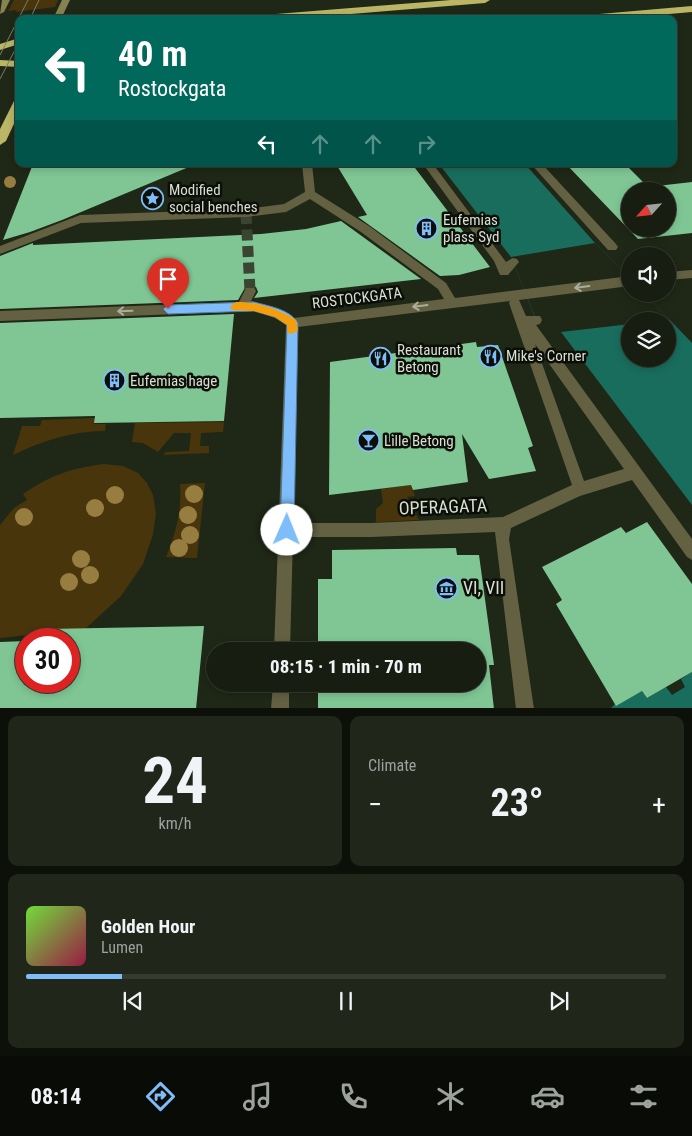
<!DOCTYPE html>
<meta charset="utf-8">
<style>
body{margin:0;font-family:"Roboto Condensed",sans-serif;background:#202619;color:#f1f3f6;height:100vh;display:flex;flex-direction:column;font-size:19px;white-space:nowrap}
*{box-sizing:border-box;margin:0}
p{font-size:16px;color:#9ea29f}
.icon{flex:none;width:28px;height:28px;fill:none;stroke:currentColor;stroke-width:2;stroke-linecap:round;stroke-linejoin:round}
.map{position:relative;height:708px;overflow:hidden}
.sheet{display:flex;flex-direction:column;gap:8px;padding:8px;background:#0d1009;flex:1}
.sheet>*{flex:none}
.top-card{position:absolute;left:15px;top:15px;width:662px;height:152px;border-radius:10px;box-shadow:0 2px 8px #0003,0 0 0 1px #363b30;background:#00695c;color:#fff;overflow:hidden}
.needle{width:32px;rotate:243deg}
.tools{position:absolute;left:621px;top:182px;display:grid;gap:10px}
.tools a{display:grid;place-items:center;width:55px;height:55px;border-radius:50%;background:#171d10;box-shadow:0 2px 8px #0003,0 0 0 1px #363b30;font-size:25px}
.speed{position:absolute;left:15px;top:628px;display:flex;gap:10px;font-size:25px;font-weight:700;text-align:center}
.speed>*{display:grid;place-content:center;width:65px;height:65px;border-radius:50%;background:#171d10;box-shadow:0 2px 8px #0003,0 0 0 1px #363b30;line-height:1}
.speed .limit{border:8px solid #d22;background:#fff;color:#111}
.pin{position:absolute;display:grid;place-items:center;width:42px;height:42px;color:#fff;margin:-51px -21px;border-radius:50% 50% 50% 0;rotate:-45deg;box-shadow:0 0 5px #0007}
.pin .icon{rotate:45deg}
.me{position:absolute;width:55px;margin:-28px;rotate:1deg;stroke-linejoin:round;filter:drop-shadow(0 0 4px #0008)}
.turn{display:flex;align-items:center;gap:18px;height:105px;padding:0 20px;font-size:22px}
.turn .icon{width:65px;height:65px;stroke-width:2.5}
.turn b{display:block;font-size:35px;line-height:42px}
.lanes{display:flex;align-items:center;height:48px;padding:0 20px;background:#0003;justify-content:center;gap:25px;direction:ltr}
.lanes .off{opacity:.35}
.big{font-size:38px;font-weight:700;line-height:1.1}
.sheet .tile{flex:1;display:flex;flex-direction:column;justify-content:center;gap:8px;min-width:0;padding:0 18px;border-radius:10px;background:#202619}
.sheet .dial{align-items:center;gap:0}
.dial b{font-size:65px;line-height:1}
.song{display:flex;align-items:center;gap:15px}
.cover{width:60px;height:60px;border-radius:8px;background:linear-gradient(135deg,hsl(100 70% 55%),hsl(340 70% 35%))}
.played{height:5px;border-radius:2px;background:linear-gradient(90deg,#7ebdf9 15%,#363b30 15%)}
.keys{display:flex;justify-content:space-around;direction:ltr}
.heat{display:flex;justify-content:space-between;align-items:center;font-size:28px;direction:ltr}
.sheet .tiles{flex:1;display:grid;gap:8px;grid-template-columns:1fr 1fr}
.tile:last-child{grid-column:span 2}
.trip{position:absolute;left:206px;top:642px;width:280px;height:50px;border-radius:25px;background:#171d10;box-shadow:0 2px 8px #0003,0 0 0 1px #363b30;font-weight:700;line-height:50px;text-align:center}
.menu{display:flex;height:80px;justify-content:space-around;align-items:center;background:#090c06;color:#9ea29f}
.menu .icon{width:35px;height:35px}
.menu .current{color:#7ebdf9}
.menu b{font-size:22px;color:#f1f3f6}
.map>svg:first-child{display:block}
.green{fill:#49350c}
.water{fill:#196d5d;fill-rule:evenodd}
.pier{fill:#1f2716}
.building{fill:#7fc694;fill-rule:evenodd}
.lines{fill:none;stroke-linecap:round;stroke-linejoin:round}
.street-tunnel{stroke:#3b4332;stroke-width:11;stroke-dasharray:11 5.5;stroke-linecap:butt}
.street{fill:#636142;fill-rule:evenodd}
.secondary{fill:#868351;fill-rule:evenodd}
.highway{fill:#bbb566;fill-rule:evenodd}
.tram{stroke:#777e6f;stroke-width:1}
.tree{fill:#977e40}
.oneway{stroke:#aaad9a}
.route{fill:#7ebdf9;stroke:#527ba2}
.slow{fill:#f59e0b}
.labels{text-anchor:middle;stroke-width:5;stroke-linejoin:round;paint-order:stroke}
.poi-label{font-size:15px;fill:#d9dfd4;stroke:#0b0f07;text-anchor:start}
.street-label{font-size:15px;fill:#d9dfd4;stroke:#0b0f07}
.near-street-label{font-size:18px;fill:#d9dfd4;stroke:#0b0f07}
.near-poi-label{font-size:18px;fill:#d9dfd4;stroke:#0b0f07;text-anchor:start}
</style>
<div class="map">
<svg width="692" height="709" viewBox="0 0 692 709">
<rect width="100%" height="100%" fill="#1f2716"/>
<g class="green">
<polygon points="14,0 58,0 55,7 16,12 17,10 8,11"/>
<path d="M95,418L94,424H106L105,431C72,431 42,441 13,455L22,426H40L42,420Z"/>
<polygon points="224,422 223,432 201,433 200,446 209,446 209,453 163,455 166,452 189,451 191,433 174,433 158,452 143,443 132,442 135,423"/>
<path d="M104,464L123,466L138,473L147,483L153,495L156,514L153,534L143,564L121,596L85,629L0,638V525L14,508L27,500L23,494C51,475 71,468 104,464Z"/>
<path d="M205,483L197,558L166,557C176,533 182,510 180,484Z"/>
<polygon points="411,485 415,496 407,497 419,520 376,522 376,509 383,503 381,489"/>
</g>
<g class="water">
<path d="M439,164H525L595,243L630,278V294H645L692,343V531L536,320L511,257ZM630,321H668V359H630Z"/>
<polygon points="692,672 692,708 610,709 615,704 642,691 647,698 666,687 672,695 685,687 681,679"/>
</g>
<polygon class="pier" points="595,243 630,278 630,294 645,294 670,320 630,321 630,324 561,332 692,505 692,531 542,334 511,257"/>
<g class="building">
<polygon points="33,164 196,164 62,220 30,232 3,240"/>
<polygon points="336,164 412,164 490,267 459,275 440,276 358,217 367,215"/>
<path d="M566,164H625L648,187L692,182V233L638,239ZM630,191H668V229H630Z"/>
<polygon points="341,221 421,279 254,298 258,292 256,287 246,286 238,300 0,309 0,256 33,243 33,245 261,234 306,229"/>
<polygon points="234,314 224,421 94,423 95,416 0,418 0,323"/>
<polygon points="476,342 477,347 498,345 533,446 528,448 536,471 489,479 462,434 468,482 413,490 411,485 329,495 330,362"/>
<polygon points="647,522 692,584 692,672 647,698 642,691 616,706 556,604 562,600 542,567 621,527 626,533"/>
<polygon points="456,548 457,555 479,555 494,665 489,665 494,709 318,709 318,684 478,684 478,651 318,651 318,579 332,579 332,550"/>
<polygon points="204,626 196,709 0,709 0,642 26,641 26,681 69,681 69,639 45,639 47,629"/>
</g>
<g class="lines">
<polyline class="street-tunnel" points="246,213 250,291"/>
<g class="street">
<path d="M302,164H312L315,192L369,226L446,283L455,298L630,276V286L519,300L526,316H540L542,320L540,324L536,325L692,539V560L687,557L632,480L580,496L511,528L509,539L534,709H516L495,532L371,537H293L290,651H274L286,325L275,318L254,311L0,321V311L239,302L246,288H254L256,291L251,301L283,311L294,318L444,299L438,289L361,232L310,199L286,212L246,217L81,223L0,254V246L80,215L246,209L284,204L305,192ZM510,301L509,303L572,485L503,517L371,523H293L298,327ZM535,344L624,469L584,481Z"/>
<polygon points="423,164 433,164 506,262 513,258 517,259 519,262 508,275 500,275 494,261"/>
<polygon points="531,164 542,164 616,244 618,247 616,250 608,250"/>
<polygon points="692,270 692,278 668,280 668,272"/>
<polygon points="273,684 289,684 289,709 271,709"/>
</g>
<g class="secondary">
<polygon points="2,0 10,0 4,12 0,14"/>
<polygon points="62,0 70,0 61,19 53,19"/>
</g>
<g class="highway">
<polygon points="451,0 490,0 485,3 290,19 247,19 252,16"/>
<polygon points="692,6 692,12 612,19 571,19 576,16"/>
<polygon points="19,38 19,44 0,50 0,44"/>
<polygon points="0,60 19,61 19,67 0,66"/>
<polygon points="19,98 19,113 6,141 0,145 0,129 14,101"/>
</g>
<g class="tram">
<polyline points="30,19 39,0"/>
<polyline points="0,55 28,0"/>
<polyline points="0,79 19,42"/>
</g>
</g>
<g class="tree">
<circle cx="10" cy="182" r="6"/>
<circle cx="194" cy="494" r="9"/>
<circle cx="115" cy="495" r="9"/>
<circle cx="95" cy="508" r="9"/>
<circle cx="188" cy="515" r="9"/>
<circle cx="24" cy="517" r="9"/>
<circle cx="190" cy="535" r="9"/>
<circle cx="179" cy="548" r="9"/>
<circle cx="81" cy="559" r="9"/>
<circle cx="90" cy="575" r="9"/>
<circle cx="69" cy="582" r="9"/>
</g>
<defs><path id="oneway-shaft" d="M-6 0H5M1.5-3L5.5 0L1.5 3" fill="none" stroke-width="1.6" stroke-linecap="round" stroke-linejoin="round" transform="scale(1.25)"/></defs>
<g class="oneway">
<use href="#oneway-shaft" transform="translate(582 287) rotate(173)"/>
<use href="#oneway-shaft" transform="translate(420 306) rotate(173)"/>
<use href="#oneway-shaft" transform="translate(125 311) rotate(178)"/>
</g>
<path class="route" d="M254,302C268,306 290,309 298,323L294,530L292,535L287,537L282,535L280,530L287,325L275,317L254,311L168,314L163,309L168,305Z"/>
<path class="slow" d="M236,302C258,302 277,308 296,320L298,330L292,334L288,333L287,325L275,317L254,311L232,310L230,307Z"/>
<defs>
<symbol id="sight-ring" viewBox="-11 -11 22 22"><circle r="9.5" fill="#0b0f07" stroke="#7ebdf9" stroke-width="1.5"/><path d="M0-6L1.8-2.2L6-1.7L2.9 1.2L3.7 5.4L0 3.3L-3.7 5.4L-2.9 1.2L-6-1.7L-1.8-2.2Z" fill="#7ebdf9"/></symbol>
<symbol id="building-ring" viewBox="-11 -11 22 22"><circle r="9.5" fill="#0b0f07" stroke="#7ebdf9" stroke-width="1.5"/><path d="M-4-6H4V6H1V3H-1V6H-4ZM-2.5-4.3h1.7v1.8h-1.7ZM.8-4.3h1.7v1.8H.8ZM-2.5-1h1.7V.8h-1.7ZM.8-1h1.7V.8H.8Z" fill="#7ebdf9"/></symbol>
<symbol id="restaurant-ring" viewBox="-11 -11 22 22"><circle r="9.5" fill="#0b0f07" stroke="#7ebdf9" stroke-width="1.5"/><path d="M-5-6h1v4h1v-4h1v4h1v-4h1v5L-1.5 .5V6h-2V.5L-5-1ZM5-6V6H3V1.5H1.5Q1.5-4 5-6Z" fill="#7ebdf9"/></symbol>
<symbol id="bar-ring" viewBox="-11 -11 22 22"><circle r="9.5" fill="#0b0f07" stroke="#7ebdf9" stroke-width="1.5"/><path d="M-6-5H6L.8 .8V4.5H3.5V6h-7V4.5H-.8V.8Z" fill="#7ebdf9"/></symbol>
<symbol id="museum-ring" viewBox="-11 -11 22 22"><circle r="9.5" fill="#0b0f07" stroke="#7ebdf9" stroke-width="1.5"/><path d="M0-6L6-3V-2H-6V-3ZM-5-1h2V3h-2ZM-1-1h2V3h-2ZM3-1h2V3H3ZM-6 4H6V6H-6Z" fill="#7ebdf9"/></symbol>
</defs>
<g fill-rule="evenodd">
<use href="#sight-ring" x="140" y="186" width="25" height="25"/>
<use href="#building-ring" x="414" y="216" width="25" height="25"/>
<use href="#restaurant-ring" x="478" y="344" width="25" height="25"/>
<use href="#restaurant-ring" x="368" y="346" width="25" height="25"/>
<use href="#building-ring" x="102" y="368" width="25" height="25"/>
<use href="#bar-ring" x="356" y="428" width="25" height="25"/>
<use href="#museum-ring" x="434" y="576" width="25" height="25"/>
</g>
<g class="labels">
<g class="poi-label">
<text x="169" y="195">Modified<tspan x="169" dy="17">social benches</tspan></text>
<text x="443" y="225">Eufemias<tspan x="443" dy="17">plass Syd</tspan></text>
<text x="397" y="355">Restaurant<tspan x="397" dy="17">Betong</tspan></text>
<text x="506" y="361">Mike's Corner</text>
<text x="130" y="386">Eufemias hage</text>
<text x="384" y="446">Lille Betong</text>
</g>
<g class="street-label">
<text transform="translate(357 298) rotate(-7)" y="5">ROSTOCKGATA</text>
</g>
<g class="near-street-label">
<text transform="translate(443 507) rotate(-2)" y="6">OPERAGATA</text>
</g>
<g class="near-poi-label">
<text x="463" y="594">VI, VII</text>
</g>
</g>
</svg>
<div class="tools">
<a><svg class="needle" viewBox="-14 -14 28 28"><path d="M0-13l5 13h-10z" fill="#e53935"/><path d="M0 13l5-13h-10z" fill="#9ea29f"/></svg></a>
<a><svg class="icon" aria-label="sound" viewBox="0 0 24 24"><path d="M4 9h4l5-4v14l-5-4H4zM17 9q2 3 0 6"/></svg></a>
<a><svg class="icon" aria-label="layers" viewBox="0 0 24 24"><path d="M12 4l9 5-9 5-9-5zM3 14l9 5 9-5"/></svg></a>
</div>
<div class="speed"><div class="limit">30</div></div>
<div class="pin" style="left:168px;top:309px;background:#d93025"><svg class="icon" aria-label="arrive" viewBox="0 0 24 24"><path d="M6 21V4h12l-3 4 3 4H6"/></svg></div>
<svg class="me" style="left:287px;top:530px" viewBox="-20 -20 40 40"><circle r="19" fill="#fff"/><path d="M0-13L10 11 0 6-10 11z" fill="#7ebdf9"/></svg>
<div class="trip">08:15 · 1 min · 70 m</div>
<div class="top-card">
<div class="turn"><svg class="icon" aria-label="left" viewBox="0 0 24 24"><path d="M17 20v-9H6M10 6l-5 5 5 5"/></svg><div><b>40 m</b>Rostockgata</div></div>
<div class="lanes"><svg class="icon" aria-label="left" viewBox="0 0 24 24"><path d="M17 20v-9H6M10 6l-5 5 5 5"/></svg><svg class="icon off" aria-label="ahead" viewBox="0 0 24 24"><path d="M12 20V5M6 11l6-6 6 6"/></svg><svg class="icon off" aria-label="ahead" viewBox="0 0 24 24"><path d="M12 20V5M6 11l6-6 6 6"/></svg><svg class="icon off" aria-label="right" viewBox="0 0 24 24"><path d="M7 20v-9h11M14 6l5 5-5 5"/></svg></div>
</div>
</div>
<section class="sheet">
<div class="tiles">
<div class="tile dial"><b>24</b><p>km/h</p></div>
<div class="tile"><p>Climate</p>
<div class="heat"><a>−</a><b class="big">23°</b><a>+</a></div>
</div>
<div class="tile">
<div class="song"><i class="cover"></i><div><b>Golden Hour</b><p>Lumen</p></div></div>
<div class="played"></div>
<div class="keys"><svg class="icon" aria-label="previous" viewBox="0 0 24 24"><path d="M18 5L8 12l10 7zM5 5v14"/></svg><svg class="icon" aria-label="pause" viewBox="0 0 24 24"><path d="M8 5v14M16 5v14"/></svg><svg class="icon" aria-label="next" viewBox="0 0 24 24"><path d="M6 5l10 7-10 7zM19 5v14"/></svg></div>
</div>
</div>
</section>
<nav class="menu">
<b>08:14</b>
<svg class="icon current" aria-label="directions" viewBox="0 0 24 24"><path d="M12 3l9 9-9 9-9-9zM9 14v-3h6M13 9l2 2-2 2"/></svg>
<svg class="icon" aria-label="music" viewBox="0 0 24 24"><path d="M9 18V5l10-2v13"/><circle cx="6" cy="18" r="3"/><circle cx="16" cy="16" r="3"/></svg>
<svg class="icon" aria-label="phone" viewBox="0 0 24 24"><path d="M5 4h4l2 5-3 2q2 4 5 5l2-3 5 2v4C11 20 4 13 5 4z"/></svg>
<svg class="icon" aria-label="climate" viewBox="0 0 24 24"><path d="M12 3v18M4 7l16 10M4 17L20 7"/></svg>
<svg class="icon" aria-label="car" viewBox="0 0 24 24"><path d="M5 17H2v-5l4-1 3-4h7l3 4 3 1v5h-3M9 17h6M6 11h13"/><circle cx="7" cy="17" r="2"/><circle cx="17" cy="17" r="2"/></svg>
<svg class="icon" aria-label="filters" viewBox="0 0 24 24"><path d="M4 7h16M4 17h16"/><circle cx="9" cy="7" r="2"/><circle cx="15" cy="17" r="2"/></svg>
</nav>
